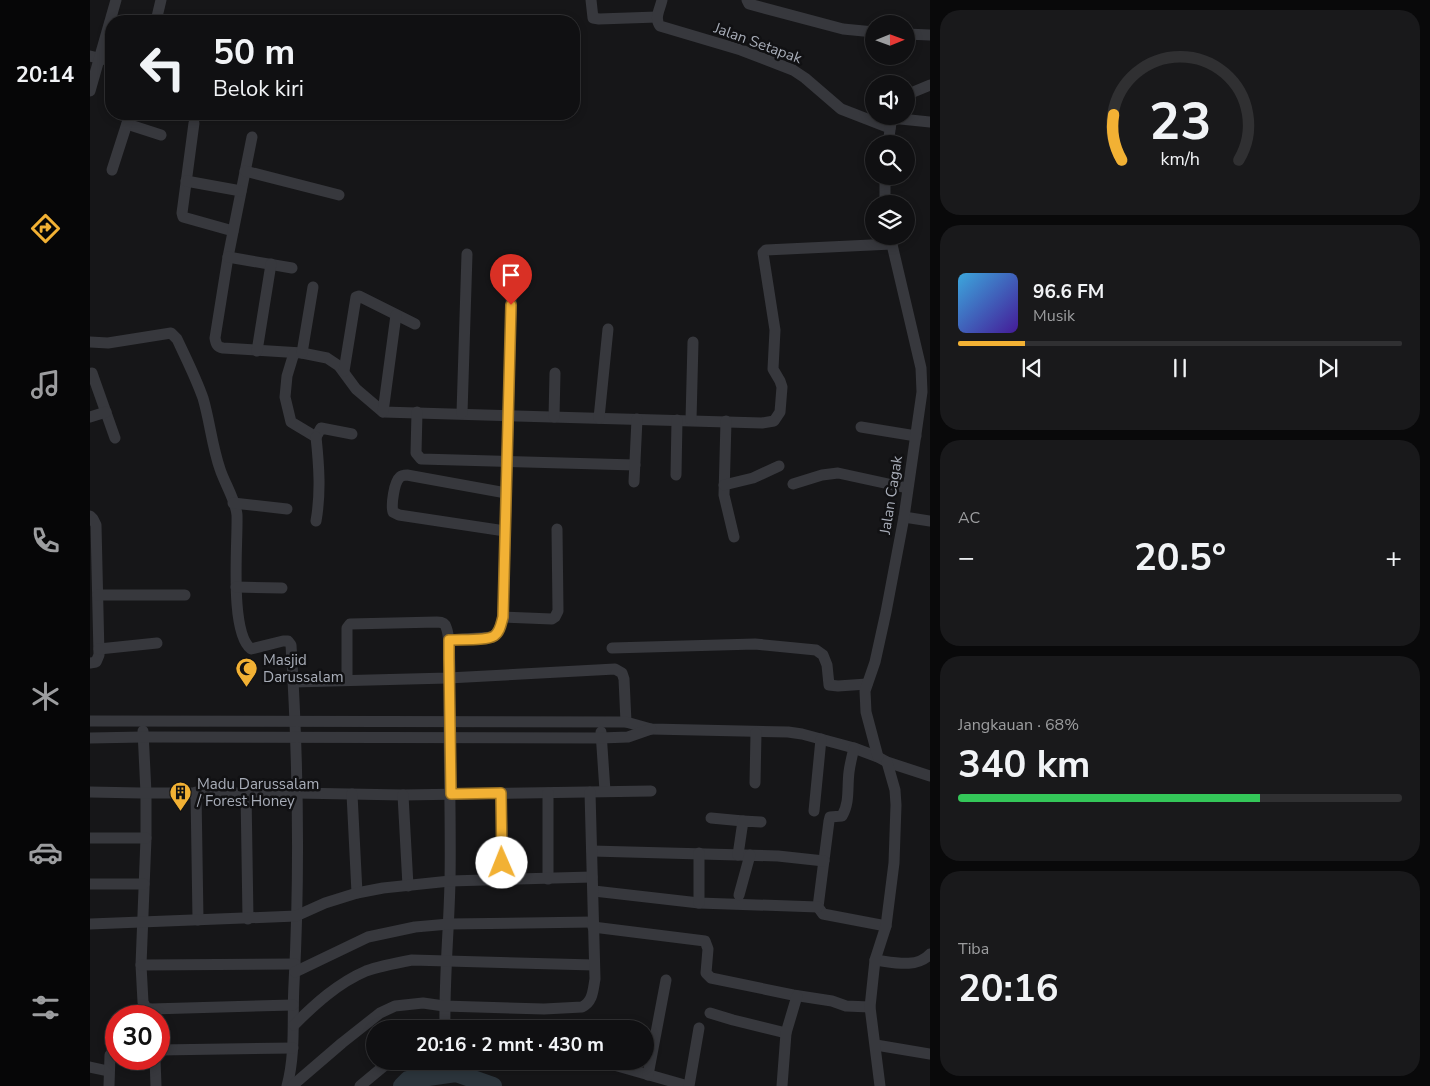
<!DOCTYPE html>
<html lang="id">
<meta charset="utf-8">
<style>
body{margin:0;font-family:"Nunito Sans",sans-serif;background:#19191b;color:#f1f3f6;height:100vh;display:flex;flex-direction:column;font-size:19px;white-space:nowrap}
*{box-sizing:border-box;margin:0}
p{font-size:16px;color:#9c9d9f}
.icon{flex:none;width:28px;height:28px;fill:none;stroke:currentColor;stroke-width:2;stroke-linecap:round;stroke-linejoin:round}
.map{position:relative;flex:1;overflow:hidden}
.drawer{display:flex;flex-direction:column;gap:10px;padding:10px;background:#09090a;width:500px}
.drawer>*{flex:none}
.hud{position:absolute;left:15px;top:15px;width:475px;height:105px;border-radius:20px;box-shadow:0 2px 8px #0003,0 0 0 1px #303032;background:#101012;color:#f1f3f6;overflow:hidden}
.needle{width:32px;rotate:89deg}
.fabs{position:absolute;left:775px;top:15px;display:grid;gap:10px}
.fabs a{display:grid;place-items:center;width:50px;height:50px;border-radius:50%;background:#101012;box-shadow:0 2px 8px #0003,0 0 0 1px #303032;font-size:25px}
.speed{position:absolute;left:15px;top:1005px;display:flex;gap:10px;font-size:25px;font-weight:700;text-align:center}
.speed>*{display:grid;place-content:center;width:65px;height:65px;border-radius:50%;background:#101012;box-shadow:0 2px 8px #0003,0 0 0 1px #303032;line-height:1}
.speed .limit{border:8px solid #d22;background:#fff;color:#111}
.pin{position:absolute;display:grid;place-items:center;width:42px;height:42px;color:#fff;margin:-51px -21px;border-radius:50% 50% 50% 0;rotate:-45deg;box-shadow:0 0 5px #0007}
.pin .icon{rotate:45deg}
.me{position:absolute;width:55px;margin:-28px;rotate:359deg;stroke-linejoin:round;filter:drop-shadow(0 0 4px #0008)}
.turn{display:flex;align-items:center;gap:18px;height:105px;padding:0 25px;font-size:22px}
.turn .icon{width:65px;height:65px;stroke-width:2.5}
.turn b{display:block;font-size:35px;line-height:42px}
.big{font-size:38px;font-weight:700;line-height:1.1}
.drawer .tile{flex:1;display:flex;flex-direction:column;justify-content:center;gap:8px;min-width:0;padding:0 18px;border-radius:20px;background:#19191b}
.drawer .dial{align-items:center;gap:0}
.dial svg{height:130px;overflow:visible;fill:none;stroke:#303032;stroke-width:7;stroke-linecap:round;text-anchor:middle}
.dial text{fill:#f1f3f6;stroke:none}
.song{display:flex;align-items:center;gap:15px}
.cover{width:60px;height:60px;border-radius:8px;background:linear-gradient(135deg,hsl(200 70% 55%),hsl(260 70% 35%))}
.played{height:5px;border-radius:2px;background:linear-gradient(90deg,#f2b134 15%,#303032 15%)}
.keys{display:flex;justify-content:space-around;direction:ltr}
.heat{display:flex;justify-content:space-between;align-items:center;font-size:28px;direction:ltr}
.charge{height:8px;border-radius:4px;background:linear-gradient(90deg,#34c759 68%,#303032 0)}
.trip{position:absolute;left:276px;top:1020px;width:288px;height:50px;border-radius:25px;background:#101012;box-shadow:0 2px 8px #0003,0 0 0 1px #303032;font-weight:700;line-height:50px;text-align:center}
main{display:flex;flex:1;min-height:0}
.tabs{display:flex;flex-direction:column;width:90px;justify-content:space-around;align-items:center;background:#060607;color:#9c9d9f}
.tabs .icon{width:35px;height:35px}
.tabs .on{color:#f2b134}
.tabs b{font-size:22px;color:#f1f3f6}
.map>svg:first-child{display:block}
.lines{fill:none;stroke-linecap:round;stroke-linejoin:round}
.river{stroke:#2c353c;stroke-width:18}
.street{stroke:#37383d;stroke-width:11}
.route-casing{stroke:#9d7322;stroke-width:12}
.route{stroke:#f2b134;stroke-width:9}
.labels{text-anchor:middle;stroke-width:5;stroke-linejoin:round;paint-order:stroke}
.street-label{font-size:15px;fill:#a8adb8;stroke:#111113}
.poi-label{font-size:15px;fill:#a8adb8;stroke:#111113;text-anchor:start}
</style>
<main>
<nav class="tabs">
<b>20:14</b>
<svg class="icon on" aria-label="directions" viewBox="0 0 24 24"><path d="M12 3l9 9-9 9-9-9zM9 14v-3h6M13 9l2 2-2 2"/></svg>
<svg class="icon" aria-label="music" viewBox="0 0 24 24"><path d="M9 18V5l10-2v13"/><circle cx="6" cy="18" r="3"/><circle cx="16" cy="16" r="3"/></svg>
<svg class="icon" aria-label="phone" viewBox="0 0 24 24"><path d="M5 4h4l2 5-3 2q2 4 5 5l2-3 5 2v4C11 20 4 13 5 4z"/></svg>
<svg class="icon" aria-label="climate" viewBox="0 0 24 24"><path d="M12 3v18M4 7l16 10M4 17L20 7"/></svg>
<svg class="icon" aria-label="car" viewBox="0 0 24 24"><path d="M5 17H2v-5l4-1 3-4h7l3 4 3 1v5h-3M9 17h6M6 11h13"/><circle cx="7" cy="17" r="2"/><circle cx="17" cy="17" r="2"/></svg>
<svg class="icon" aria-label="filters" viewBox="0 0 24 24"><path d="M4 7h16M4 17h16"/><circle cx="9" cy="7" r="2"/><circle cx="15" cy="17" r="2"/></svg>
</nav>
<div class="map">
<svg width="840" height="1086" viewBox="0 0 840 1086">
<rect width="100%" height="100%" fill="#161618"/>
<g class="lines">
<polyline class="river" points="312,1086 318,1080 366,1073 403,1086"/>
<g class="street">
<polyline points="501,0 503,18 509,19 567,17"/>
<path d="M572,0C570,9 564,18 570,26L651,50L703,70L715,78L751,109L800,128"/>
<polyline points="657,0 659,4 753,29 784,32"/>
<polyline points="66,21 71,0"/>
<polyline points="816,34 840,35"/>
<polyline points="0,56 21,61"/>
<polyline points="0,91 26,0"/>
<polyline points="816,95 840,85"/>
<polyline points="801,118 840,122"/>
<polyline points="104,123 92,213 93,217 143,231"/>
<polyline points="37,124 71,135"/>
<path d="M162,137L138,257L125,338C126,344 127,347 133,348L212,353L237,358L249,366L266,389L293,412L672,423L684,421L690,412L692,387L690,381L683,369L685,330L673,253L676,250L802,244"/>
<polyline points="798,144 801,123"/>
<polyline points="22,170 40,114"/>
<polyline points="155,171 249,195"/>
<polyline points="795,176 795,204"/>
<polyline points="96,181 151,191"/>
<polyline points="138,257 202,268"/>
<path d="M0,342L18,343L81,333L87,339C96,358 106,378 113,398C120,422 122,446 130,469C134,482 146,501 147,515C148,542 139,632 161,649L193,641H198L201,645C208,757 210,871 204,984C202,1018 206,1052 197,1086"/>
<polyline points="167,351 181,264"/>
<polyline points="204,353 197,376 195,397 201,422 226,437 231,428 262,434"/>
<polyline points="212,353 223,287"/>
<polyline points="254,371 266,297 269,296 325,324"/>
<polyline points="2,373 25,438"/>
<polyline points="293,412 306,315"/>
<polyline points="327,412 326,453 331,459 545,465"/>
<polyline points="372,413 377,254"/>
<polyline points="0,417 16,412"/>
<polyline points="464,417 465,373"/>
<polyline points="509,418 518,329"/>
<polyline points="601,420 603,342"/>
<polyline points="636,421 634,495 644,537"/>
<polyline points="771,427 826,436"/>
<path d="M226,437C229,465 231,493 226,521"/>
<polyline points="586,475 587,420"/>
<polyline points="544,482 547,419"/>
<polyline points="703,484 732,475 748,473 817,488"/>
<polyline points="634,485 663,478 689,466"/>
<polyline points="143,503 197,509"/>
<polyline points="0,516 3,519 6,525 9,655 6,662 0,663"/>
<polyline points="814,517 840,521"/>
<path d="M415,531L309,515L303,512C301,505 304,482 310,477C312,475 314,475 317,475L416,493"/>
<polyline points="146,587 192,588"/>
<polyline points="8,595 95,595"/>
<polyline points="413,617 462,619 465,617 468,611 467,529"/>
<polyline points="359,640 403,637 409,630 413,617 422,268"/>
<polyline points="522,648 665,644 726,650 733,655 737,665 739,685 748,686 777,684"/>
<polyline points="9,649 67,643"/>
<path d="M257,680V628L260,624L347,622C352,622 355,623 356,627C362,640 359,693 359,710C359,767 361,824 360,881C359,930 354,979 355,1029"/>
<polyline points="203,682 358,678 525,669 532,673 534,679 536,722"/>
<polyline points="0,721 536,722 561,729 698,732 712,734 764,748 788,757 797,762 840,776"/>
<polyline points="53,731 56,793 56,838 51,965 53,1002 56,1008 61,1009 203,1005"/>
<polyline points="511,732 515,791"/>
<polyline points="0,738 53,737 511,738 538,737 561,729"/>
<path d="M764,748C762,756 760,764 759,772C757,787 760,803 752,816L740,817L739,821L728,907L733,914L796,926"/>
<polyline points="788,757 776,712 775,691 785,662 796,612 814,517 832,392 831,368 800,236"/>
<polyline points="665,783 666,733"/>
<polyline points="0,792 51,793 206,793 313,795 561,791"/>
<polyline points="106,792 108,920"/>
<polyline points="156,792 158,919"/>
<polyline points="411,793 413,880"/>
<polyline points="458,793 458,879"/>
<polyline points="262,794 267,893"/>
<polyline points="313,795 318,886"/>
<polyline points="724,811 731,739"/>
<polyline points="621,818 653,821"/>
<polyline points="0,838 56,838"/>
<polyline points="502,851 688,856 734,861"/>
<polyline points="648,855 653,821 671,822"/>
<polyline points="0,884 54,884"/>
<polyline points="504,891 609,903 728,907"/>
<polyline points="649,895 660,855"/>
<polyline points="609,903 609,853"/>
<polyline points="0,924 206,916 235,903 267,893 293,888 360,881 502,877"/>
<polyline points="503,927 615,941 618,949 616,973 621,978 703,995 742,1001 756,1006 780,1007"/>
<path d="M785,960C802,962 827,969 840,954"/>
<polyline points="51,965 205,964"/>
<polyline points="205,972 278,937 325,927 359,924 503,922"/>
<polyline points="620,1013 643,1020 696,1033"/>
<path d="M204,1025C225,1004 248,983 276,971C290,966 306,963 322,960L504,965"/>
<polyline points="786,1045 840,1054"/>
<polyline points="69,1050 203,1048"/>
<polyline points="65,1059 66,1086"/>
<polyline points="510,1061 598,1086"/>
<polyline points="0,1067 18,1071"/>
<polyline points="558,1075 576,980"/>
<polyline points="19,1086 20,1055 26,1050"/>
<path d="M202,1086L252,1043L290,1013L305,1006L333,1003L354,1006L454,1009L492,1007C503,1002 503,990 505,979L500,792"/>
<polyline points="270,1086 300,1061"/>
<polyline points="599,1086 609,1028"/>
<polyline points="692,1086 696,1033 707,996"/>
<polyline points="790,1086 780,1007 785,960 796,926 804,863 806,805 805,790 797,762"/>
</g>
</g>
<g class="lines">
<defs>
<path id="route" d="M412,863L411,793L361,794L359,659V640C370,639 396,641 404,636C410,632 411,624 413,617L421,305"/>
</defs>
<use href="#route" class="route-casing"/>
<use href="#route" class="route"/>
</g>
<defs>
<symbol id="mosque-pin" viewBox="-11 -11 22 30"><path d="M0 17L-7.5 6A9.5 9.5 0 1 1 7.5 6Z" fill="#f2b134" stroke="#111113"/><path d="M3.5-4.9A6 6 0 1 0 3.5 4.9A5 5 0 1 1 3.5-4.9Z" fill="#111"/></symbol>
<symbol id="building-pin" viewBox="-11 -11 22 30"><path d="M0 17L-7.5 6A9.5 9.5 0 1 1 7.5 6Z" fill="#f2b134" stroke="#111113"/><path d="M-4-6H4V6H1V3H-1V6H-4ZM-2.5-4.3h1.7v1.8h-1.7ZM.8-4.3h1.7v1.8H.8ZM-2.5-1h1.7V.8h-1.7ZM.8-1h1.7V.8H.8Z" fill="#111"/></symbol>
</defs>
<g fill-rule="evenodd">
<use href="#mosque-pin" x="144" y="656" width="25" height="34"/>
<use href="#building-pin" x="78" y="780" width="25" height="34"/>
</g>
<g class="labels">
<g class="street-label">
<text transform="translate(668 43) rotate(20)" y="5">Jalan Setapak</text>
<text transform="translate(801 495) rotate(-81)" y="5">Jalan Cagak</text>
</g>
<g class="poi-label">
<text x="173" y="665">Masjid<tspan x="173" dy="17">Darussalam</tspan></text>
<text x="107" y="789">Madu Darussalam<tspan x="107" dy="17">/ Forest Honey</tspan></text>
</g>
</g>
</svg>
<div class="fabs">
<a><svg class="needle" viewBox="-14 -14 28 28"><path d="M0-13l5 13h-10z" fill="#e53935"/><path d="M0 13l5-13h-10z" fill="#9c9d9f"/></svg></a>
<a><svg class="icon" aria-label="sound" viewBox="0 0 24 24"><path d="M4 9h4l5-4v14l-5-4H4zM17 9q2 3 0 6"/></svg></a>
<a><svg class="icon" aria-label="search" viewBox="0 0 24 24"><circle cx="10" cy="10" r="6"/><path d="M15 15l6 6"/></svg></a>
<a><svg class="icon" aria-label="layers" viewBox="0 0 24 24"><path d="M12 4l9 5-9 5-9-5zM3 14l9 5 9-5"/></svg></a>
</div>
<div class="speed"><div class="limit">30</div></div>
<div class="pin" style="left:421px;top:305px;background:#d93025"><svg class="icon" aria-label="arrive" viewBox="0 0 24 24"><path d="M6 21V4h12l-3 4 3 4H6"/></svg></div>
<svg class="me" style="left:412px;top:863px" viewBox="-20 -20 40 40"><circle r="19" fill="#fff"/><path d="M0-13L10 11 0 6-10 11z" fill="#f2b134"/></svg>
<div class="trip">20:16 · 2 mnt · 430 m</div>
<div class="hud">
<div class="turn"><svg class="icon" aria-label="left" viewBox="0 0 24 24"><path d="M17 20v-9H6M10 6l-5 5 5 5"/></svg><div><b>50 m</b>Belok kiri</div></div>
</div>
</div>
<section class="drawer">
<div class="tile dial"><svg viewBox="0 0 100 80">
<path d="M14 69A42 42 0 1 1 86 69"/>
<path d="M14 69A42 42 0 0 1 9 41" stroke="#f2b134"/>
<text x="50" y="56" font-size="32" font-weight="700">23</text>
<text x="50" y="72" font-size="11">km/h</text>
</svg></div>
<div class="tile">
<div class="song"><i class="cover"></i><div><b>96.6 FM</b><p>Musik</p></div></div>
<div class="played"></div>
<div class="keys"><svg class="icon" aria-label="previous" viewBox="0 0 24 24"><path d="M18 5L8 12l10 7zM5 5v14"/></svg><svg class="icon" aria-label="pause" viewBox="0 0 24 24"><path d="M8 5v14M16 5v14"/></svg><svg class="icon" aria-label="next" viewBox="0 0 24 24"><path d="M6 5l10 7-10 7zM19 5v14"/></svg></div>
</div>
<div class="tile"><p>AC</p>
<div class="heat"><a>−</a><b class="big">20.5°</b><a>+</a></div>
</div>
<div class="tile"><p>Jangkauan · 68%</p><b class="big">340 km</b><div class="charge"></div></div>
<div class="tile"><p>Tiba</p><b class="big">20:16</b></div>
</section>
</main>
